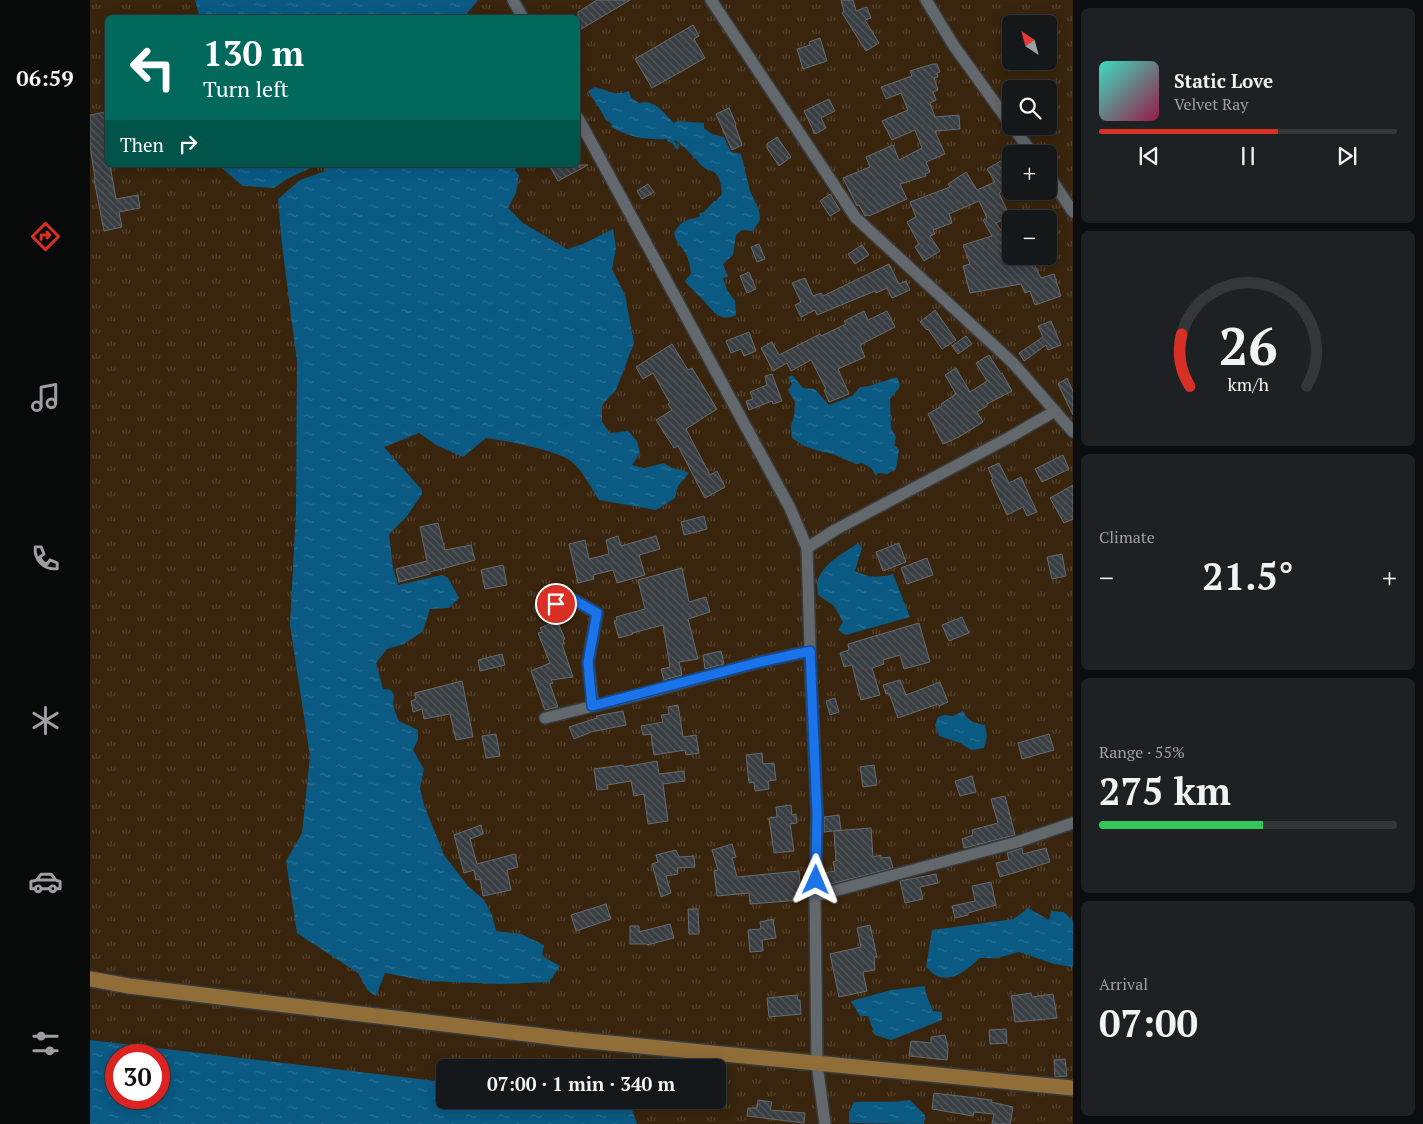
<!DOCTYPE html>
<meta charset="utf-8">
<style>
body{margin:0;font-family:"PT Serif",serif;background:#1d2123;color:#f1f3f6;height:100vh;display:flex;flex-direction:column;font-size:19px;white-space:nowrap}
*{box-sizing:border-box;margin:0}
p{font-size:16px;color:#9da0a2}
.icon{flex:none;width:28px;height:28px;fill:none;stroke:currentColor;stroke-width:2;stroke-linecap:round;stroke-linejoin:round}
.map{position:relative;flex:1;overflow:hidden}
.drawer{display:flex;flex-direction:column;gap:8px;padding:8px;background:#0b0d0e;width:350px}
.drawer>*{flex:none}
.guide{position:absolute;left:15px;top:15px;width:475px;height:152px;border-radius:8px;box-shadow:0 2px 12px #0003,0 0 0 1px #333739;background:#00695c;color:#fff;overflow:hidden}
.needle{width:32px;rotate:324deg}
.controls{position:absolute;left:912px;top:15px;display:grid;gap:10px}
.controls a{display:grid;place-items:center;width:55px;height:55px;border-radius:8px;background:#14181a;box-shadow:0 2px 12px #0003,0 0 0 1px #333739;font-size:25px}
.speed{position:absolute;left:15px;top:1044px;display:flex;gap:10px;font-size:25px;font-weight:700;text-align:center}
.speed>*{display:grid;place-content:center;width:65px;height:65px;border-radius:50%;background:#14181a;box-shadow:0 2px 12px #0003,0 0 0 1px #333739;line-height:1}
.speed .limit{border:8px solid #d22;background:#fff;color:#111}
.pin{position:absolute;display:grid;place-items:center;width:42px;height:42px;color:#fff;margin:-21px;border:2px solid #fff;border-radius:50%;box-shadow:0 1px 5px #0007}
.me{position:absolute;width:55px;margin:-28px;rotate:1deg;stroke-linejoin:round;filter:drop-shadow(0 0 4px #0008)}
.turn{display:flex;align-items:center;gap:18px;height:105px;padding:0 15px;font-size:22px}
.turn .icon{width:65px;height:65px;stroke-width:2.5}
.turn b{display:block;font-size:35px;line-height:42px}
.then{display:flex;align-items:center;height:48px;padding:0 15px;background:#0003;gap:10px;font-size:19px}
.big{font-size:38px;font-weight:800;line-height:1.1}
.drawer .widget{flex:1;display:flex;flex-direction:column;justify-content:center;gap:8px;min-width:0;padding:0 18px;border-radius:8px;background:#1d2123}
.drawer .dial{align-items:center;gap:0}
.dial svg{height:130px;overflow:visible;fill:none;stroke:#333739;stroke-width:7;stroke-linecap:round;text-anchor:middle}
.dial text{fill:#f1f3f6;stroke:none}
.song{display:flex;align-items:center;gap:15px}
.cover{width:60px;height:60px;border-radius:8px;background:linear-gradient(135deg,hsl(170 70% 55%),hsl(340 70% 35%))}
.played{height:5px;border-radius:2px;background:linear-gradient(90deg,#d93025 60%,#333739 60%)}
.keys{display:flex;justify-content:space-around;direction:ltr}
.heat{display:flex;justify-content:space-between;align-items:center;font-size:28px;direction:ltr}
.charge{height:8px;border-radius:4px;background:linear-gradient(90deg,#34c759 55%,#333739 0)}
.trip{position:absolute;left:346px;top:1059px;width:290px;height:50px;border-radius:8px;background:#14181a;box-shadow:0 2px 12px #0003,0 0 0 1px #333739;font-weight:800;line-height:50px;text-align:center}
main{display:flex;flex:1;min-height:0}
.tab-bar{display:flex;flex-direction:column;width:90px;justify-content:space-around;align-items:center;background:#080a0a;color:#9da0a2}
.tab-bar .icon{width:35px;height:35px}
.tab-bar .on{color:#d93025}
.tab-bar b{font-size:22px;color:#f1f3f6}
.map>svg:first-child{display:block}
.park{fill:url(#park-tufts);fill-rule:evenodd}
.water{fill:url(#water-ripples);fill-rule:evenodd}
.building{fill:url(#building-back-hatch);stroke:#666c70}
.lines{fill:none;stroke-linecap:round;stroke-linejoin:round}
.minor-casing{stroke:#383c3f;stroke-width:14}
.major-casing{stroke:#383c3f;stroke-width:18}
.minor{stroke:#63686d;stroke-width:11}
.major{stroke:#916d38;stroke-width:15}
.route-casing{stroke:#114b97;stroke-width:12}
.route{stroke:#1a73e8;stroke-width:9}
</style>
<main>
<nav class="tab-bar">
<b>06:59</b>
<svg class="icon on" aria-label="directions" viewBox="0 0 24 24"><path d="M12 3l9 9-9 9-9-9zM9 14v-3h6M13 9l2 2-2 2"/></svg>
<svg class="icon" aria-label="music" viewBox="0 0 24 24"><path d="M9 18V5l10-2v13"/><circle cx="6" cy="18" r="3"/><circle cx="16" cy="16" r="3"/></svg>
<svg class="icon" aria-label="phone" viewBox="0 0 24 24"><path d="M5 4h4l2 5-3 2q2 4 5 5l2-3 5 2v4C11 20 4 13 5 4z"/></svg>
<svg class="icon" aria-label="climate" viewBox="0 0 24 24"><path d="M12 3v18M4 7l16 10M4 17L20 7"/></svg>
<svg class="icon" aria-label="car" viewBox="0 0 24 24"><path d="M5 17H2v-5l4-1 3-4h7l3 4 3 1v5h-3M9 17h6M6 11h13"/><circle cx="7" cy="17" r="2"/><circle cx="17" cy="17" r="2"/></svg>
<svg class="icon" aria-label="filters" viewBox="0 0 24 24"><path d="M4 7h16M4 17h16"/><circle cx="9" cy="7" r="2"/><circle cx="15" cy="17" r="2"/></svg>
</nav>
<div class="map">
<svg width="983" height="1124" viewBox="0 0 983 1124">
<defs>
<pattern id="park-tufts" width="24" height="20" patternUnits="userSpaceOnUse" patternTransform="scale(1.25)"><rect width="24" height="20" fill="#39250d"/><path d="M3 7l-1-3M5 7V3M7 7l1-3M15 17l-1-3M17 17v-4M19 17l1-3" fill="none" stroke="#564531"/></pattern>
<pattern id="water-ripples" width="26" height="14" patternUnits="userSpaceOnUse" patternTransform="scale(1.25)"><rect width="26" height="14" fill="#0a5a84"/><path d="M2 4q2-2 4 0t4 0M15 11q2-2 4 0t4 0" fill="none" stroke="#2e7296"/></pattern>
<pattern id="building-back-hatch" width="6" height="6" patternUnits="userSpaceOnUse" patternTransform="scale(1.25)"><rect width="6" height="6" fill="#393e42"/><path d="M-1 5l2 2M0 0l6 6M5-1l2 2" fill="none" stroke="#565a5e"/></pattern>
</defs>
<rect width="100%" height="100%" fill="#1b2023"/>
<path class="park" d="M0,0H983V1124H0ZM18,18H488V165H18ZM921,24H959V61H921ZM921,89H959V126H921ZM921,154H959V191H921ZM921,219H959V256H921ZM26,1055H69V1098H26ZM355,1068H628V1100H355Z"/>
<g class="water">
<polygon points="105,0 388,0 374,17 110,18"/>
<path d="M505,87C518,90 526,97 539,91L541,98L549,103C566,99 573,113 584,123L587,121L614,123V128L622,134L634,137L641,152L651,154L660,191L669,210L670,220L663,231L652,230L646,235L643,255L633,264L638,277L633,278L637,290L645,301L646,315C629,323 623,311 613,300C607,294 601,288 595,282L597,278L601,274C600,267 599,260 596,254C592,247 585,241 584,233C587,228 591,222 597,220C602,218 605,219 610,216L609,213L614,212L624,201H626L632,194C631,188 631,180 627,175C624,170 618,171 613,167C607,161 591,142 584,140L589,148L587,150L582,143L578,142L576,139C556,140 539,137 521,127L522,124L516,120L508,106H505L507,105L498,91Z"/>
<polygon points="128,165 227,165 197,179 184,188 153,186"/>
<path d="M233,165H429L425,170L429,175L426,193L418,208L433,223L477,249L493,244L523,229L526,248L522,269L535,295L544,343L526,390L512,405V422L520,433L538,431L547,441L550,453L542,465L554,468L574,463C582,470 589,468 599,473L588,486L585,498L566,510L509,500C501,488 493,471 482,462C468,450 416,441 396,438L373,457L346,445L329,433L294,447L332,490V494L317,516L299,534L303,568L308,585L352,575L358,578L369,598L359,608L340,609L333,631L314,644L297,649L286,663L293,689L301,690L304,695L303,706L309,721L328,730V739L323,750L334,769L330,788L334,805L354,855L378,886L394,900L402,915L406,931L431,934L454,945L452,956L470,966L459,982L410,984L337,981L295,973L286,996L278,991L268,973L207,933L196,861L212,833L220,756L200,625L206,511L207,362L192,245L188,199L210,180L235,171Z"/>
<path d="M702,375L713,388L725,389L739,405L762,396L770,387L779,386L807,377C813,391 807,388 800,399L801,428L806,437L804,444L809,450L806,469L797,474L788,473L786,476L781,468L772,463L766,464L743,454L729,451L714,446L702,438L701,425L704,417L705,402L698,390L702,384L698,377Z"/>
<path d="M768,543L772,548L765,571C779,578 788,578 803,574L820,617L756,635L748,630L753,622L744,606L728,595C728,590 726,583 728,579C735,562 754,553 768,543Z"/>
<path d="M873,711C879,722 883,723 895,725L897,736L894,748L881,750L870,743L849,736L845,725L848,717L854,715L863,716Z"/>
<path d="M938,908L959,920L961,911L974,912L983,921V967L964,964L929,952L907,958H890C880,967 865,981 850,977C845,976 841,971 836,967L842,930L924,919Z"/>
<path d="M835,986C835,995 840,1002 843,1011L852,1012V1020L801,1040L785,1035L778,1016H770L761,1001L801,990Z"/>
<path d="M0,1040L355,1082V1100H506L540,1104L547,1124H0ZM26,1055H69V1098H26Z"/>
<path d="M820,1100L835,1115L834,1124L759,1123V1112L764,1102C783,1101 801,1103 820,1100Z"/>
</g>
<g class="building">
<polygon points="507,0 540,0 488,31 488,12"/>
<polygon points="751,0 763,0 766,11 777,7 781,18 775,20 789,43 776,51 752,13 754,12"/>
<polygon points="603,25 609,36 604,39 615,58 562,88 545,59"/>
<polygon points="730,38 737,61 713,69 707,49 720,45 719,42"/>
<polygon points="843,64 847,64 850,72 847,73 848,77 844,78 848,90 843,92 846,100 840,103 845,117 869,115 870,129 845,131 855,154 836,162 840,172 835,174 836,176 810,184 817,199 779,216 778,215 775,216 769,205 767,206 753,178 780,167 776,157 803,145 809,160 832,148 825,130 802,140 792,121 818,110 811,93 796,99 791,87 822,76 820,71"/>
<polygon points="739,99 745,111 731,118 736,128 725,134 714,111"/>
<polygon points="639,108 646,124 645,125 652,145 642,150 626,114"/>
<polygon points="15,112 18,124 18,165 20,165 26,199 48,195 50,208 29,212 32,227 14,231 4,179 5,178 0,146 0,115"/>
<polygon points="687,137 701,157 689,166 677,148 677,144"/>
<polygon points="921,155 921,186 909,193 920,217 906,223 921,245 921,256 940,256 951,278 964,274 971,296 945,305 940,291 935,293 931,284 880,293 873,266 880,264 873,245 902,236 893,220 897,218 889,201 859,214 862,223 843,230 845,234 840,236 850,251 834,261 825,247 829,244 817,222 826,217 820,202 860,187 858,184 876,172 887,190 905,182 897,169"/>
<polygon points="459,165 498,165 468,181"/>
<polygon points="558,184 564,192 552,199 547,191"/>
<polygon points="740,194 750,210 740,216 730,201"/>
<polygon points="669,244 675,259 667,262 661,247"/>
<polygon points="772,245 779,255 765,264 758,254"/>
<polygon points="799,264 809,284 816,281 820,290 802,298 797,288 786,293 785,291 727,315 725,310 711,317 705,305 711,302 702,283 715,278 723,296 731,293 733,296"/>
<polygon points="659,272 666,289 657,293 650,276"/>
<polygon points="845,310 866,340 852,349 838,329 837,330 830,322"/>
<polygon points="774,311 778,320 797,311 805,327 770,345 775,357 748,369 759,394 739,402 734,390 736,389 721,360 701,371 697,363 683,371 671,348 682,342 689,355 730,334 731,336 756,324 754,321"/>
<polygon points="961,321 971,345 958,350 956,345 934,361 929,353 953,337 948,326"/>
<polygon points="659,332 666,351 654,356 651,349 641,353 636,341"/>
<polygon points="876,336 882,344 868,354 862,346"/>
<polygon points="582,344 598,370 602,368 627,409 596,429 620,475 627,471 635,487 615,498 588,446 584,448 566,420 582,410 578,404 580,403 563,373 553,379 546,367"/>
<polygon points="899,355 911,374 912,373 922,391 897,404 897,406 887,412 893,422 869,437 853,444 838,414 852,406 851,404 866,394 855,375 866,368 880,392 897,381 886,363"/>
<polygon points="682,374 692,401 683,404 682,401 659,410 656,401 663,399 660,392 677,385 675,376"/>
<polygon points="977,378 983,391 983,415 968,384"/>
<polygon points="973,455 979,469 952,482 945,469"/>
<polygon points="909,463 919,483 931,477 947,512 937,516 933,507 917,515 901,480 903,479 898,468"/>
<polygon points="983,485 983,519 974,523 960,498"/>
<polygon points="614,516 617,529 594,535 591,522"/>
<polygon points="348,523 355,550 381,545 385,560 340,572 340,574 309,582 306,569 337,561 330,527"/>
<polygon points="528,536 531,546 566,536 570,549 549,555 555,575 527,583 523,570 503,575 504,579 488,583 479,544 495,540 499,559 519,554 516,540"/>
<polygon points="809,543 816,562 793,571 786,552"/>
<polygon points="972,554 976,576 962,579 957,557"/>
<polygon points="837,558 843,575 817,584 811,568"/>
<polygon points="413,565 417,585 395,589 391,570"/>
<polygon points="592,568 599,602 616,597 620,612 598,619 608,659 589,662 592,675 574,680 571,669 580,667 573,625 542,633 543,634 529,638 524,621 527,620 526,617 555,609 548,580"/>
<polygon points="872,617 879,633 859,641 852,625"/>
<polygon points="467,621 475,639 473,640 474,643 472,644 483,677 461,680 463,683 460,684 468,707 455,710 441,671 460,663 448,633 452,632 450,628"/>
<polygon points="829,623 840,662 814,669 810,655 793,660 794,664 782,668 790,695 771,700 762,665 754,667 750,653 759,650 758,644"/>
<polygon points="631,651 634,664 615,669 613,655"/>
<polygon points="412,654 415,665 390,671 388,660"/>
<polygon points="810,680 816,695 850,682 858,702 849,706 848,704 808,718 799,693 796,694 793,685"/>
<polygon points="372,681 383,737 366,740 360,714 334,719 332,709 323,712 321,701 326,699 325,693"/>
<polygon points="745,698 749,712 740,715 736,701"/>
<polygon points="588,705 593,737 606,735 609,753 596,755 595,750 564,755 561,734 553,735 551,726 573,722 571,715 579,714 578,707"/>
<polygon points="533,711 536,725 501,732 484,739 479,727 507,718 506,716"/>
<polygon points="406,734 410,756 396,758 392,736"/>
<polygon points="959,734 964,750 932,759 928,743"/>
<polygon points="672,753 673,764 684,763 686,780 678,781 679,789 665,791 664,782 659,783 656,755"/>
<polygon points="567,761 569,774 594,771 595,781 573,784 578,821 558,824 554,794 544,796 541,781 517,785 518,789 507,790 504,769 533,765 534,767"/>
<polygon points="784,765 787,785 773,787 770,767"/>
<polygon points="882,776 886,792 870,796 865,781"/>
<polygon points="915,796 925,835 874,848 872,839 883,835 882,830 908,823 901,799"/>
<polygon points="701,805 702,815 706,814 707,823 700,824 704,851 684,853 679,818 687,817 686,807"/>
<polygon points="749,815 751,830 734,832 734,817"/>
<polygon points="391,825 393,834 380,839 387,864 425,854 428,867 417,870 421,890 393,896 390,879 386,880 384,870 374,873 364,835"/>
<polygon points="781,828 783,857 791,855 791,858 800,857 803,868 737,885 734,873 745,871 743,862 746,861 744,831"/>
<polygon points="642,844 646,857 642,858 647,877 709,871 711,900 660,904 659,893 627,896 624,871 628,870 622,850"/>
<polygon points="932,848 933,854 956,848 960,862 910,877 906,863 919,860 917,853"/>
<polygon points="586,850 589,857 604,856 605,867 587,868 588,874 576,876 581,893 571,897 562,864 568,862 566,855"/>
<polygon points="846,874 848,883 830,887 833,899 815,903 810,881"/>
<polygon points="901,882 906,905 878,913 878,915 865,918 862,906 885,901 882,886"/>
<polygon points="516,904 521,919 486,931 481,915"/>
<polygon points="598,909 608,909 609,934 599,934"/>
<polygon points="683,919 686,938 672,940 673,951 660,952 658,930 671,929 670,922"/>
<polygon points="580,924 584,938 557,945 557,944 540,944 540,926 549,926 549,932"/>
<polygon points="780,925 787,957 784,957 785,970 773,972 777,991 749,997 740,954 771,947 767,928"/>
<polygon points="941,993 942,997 963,994 967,1018 925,1022 921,996"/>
<polygon points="707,995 708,1000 710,1000 711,1014 679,1017 677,998"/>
<polygon points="916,1029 917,1043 900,1044 899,1030"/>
<polygon points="855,1035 858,1049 857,1060 819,1056 821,1041 841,1043 841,1037"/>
<polygon points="975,1059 977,1076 965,1077 964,1060"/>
<polygon points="844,1093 902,1100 901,1102 923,1107 920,1124 902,1124 904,1114 884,1112 883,1116 842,1109"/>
<polygon points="668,1100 682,1102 680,1110 715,1113 714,1123 657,1116 658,1108 667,1108"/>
</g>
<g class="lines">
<defs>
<g id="minor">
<polyline points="423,0 433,18"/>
<polyline points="621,0 766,218 923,363 983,432"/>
<polyline points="836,0 864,46 921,125"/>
<polyline points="488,118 700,508 717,548"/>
<polyline points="922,126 943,154"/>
<polyline points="959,176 983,212"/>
<polyline points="450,608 482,599 507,613 498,662 503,706"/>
<polyline points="455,718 548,695 666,663 720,651"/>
<polyline points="725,896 924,843 983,823"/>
<polyline points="735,1124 727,1064 725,896 727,813 721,681 717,548 745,530 920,437 965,411"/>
</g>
<polyline id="major" points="0,979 39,986 478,1039 983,1088"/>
</defs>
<use href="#minor" class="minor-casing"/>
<use href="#major" class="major-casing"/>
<use href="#minor" class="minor"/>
<use href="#major" class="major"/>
</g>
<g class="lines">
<defs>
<polyline id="route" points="466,604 482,599 507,613 498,662 502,706 666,663 720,651 727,814 726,880"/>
</defs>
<use href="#route" class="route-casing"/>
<use href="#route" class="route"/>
</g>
</svg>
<div class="controls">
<a><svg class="needle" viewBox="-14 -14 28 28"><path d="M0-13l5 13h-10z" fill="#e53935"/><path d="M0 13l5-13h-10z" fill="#9da0a2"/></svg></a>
<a><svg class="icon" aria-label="search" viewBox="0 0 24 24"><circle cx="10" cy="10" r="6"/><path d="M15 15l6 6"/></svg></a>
<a>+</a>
<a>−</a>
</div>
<div class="speed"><div class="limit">30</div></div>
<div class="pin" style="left:466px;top:604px;background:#d93025"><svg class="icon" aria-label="arrive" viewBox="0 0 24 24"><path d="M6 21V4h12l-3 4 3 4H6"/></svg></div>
<svg class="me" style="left:726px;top:880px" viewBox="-20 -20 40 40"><path d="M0-17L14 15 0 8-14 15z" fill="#1a73e8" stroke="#fff" stroke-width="4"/></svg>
<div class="trip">07:00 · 1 min · 340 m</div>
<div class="guide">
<div class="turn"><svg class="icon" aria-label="left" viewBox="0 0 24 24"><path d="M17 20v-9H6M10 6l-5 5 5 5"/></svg><div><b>130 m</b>Turn left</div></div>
<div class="then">Then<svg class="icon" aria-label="right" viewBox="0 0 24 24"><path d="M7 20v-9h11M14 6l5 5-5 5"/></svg></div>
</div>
</div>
<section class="drawer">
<div class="widget">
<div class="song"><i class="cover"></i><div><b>Static Love</b><p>Velvet Ray</p></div></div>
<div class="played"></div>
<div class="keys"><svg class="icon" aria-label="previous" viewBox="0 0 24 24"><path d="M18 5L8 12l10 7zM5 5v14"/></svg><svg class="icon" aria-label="pause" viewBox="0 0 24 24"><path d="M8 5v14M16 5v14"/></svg><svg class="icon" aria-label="next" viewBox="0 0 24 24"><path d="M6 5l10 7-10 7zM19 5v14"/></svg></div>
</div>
<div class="widget dial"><svg viewBox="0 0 100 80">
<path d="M14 69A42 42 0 1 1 86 69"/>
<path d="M14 69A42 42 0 0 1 9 37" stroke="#d93025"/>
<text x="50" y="56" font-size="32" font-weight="700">26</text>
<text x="50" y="72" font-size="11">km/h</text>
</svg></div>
<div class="widget"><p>Climate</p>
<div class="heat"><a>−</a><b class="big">21.5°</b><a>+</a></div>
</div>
<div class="widget"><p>Range · 55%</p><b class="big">275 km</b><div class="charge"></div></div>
<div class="widget"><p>Arrival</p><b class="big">07:00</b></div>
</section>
</main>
